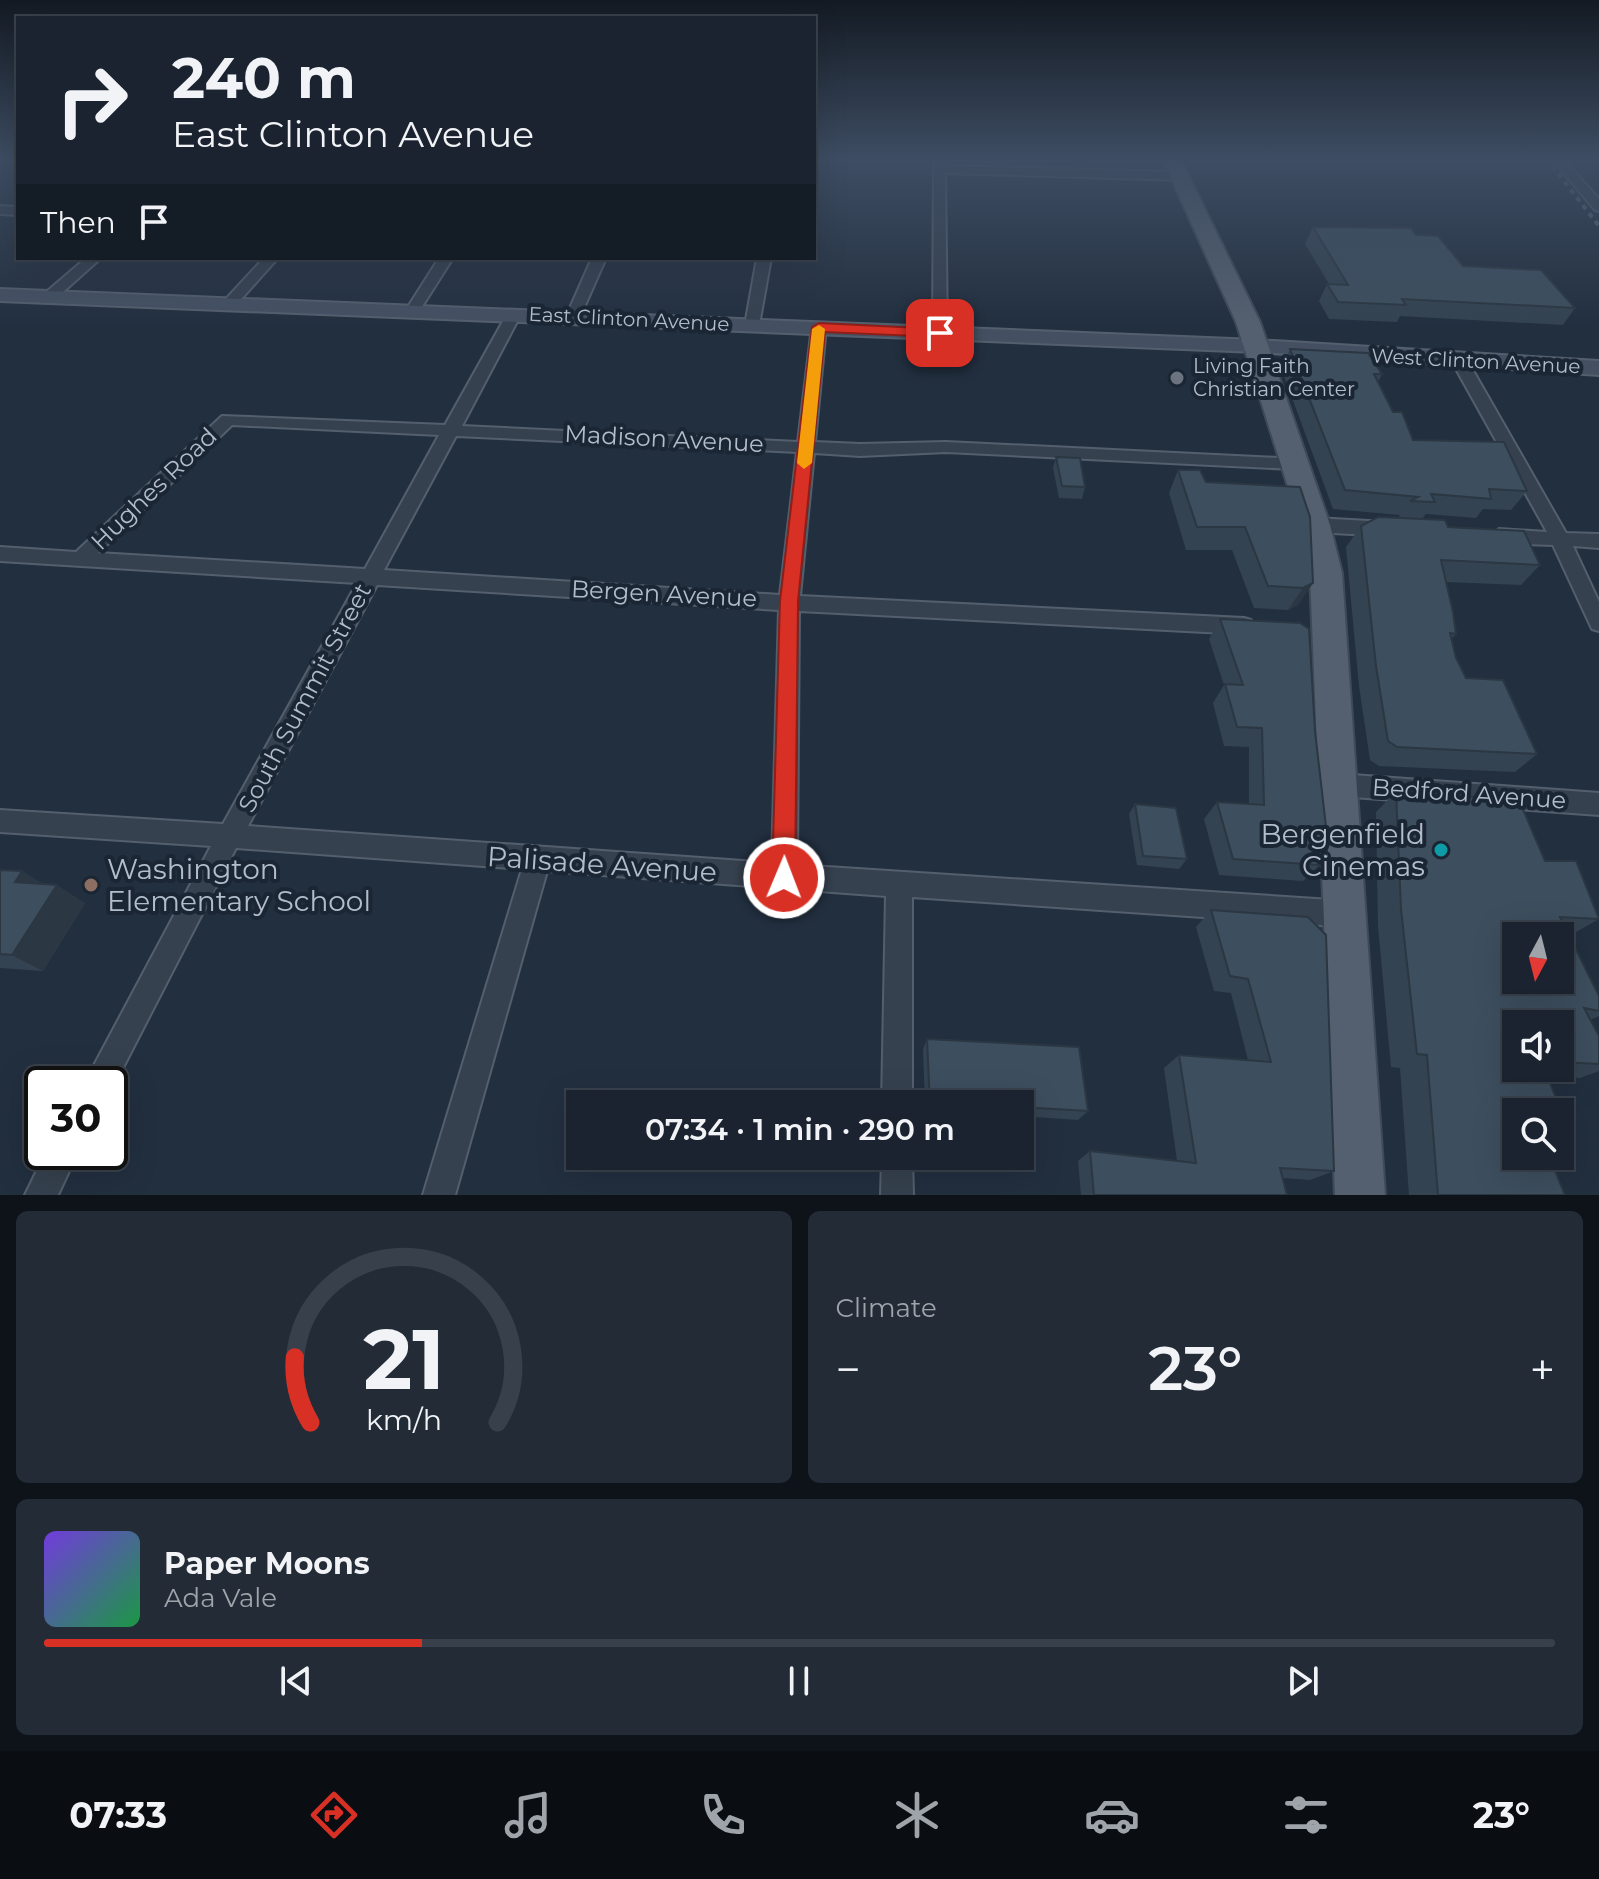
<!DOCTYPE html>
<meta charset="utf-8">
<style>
body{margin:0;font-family:Montserrat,sans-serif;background:#232b37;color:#f1f3f6;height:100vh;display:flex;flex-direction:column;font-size:30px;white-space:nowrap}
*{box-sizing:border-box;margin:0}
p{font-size:26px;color:#9fa4aa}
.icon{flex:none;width:44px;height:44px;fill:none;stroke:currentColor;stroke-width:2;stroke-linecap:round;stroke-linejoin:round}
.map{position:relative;height:1195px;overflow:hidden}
.sheet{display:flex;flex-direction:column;gap:16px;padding:16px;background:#0e131a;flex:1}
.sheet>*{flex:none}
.banner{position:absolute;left:16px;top:16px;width:800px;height:244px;border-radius:0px;box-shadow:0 8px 32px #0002,0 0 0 2px #38404b;background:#1a232f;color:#f1f3f6;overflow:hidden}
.needle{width:52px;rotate:187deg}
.tools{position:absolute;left:1502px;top:922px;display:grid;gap:16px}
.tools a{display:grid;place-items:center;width:72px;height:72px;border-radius:0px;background:#1a232f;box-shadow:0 8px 32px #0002,0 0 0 2px #38404b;font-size:40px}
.speed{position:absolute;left:24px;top:1066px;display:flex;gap:16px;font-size:40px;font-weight:700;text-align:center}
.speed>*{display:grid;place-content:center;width:104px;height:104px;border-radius:50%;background:#1a232f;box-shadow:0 8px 32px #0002,0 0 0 2px #38404b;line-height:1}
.speed .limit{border:4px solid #111;border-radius:12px;background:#fff;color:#111}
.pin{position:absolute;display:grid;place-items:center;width:68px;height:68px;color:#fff;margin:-34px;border-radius:16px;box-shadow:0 4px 12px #0006}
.me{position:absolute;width:88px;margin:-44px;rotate:1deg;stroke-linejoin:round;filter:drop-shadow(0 0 6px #0008)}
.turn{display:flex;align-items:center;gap:28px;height:168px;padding:0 24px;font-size:36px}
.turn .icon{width:104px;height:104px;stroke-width:2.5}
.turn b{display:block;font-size:56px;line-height:68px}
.then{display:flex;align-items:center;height:76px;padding:0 24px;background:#0003;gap:16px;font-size:30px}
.big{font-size:60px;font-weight:600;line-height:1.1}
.sheet .card{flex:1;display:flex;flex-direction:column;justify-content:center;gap:12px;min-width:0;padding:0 28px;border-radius:12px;background:#232b37}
.sheet .dial{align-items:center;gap:0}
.dial svg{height:208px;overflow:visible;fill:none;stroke:#38404b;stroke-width:7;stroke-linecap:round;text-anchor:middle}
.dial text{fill:#f1f3f6;stroke:none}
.song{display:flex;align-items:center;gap:24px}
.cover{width:96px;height:96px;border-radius:12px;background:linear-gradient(135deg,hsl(260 70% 55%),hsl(140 70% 35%))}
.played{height:8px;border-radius:4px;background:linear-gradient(90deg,#d93025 25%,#38404b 25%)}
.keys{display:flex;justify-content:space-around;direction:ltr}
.heat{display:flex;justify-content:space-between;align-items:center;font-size:44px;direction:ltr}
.sheet .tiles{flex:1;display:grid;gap:16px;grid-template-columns:1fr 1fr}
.card:last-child{grid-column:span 2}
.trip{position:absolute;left:566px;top:1090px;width:468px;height:80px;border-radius:0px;background:#1a232f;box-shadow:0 8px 32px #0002,0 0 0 2px #38404b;font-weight:600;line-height:80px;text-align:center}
.menu{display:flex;height:128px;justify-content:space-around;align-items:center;background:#0a0e13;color:#9fa4aa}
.menu .icon{width:56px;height:56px}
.menu .selected{color:#d93025}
.menu b{font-size:36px;color:#f1f3f6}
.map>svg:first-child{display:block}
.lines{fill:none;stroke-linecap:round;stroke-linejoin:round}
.street-casing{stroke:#545f6d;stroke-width:4}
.secondary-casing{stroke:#545f6d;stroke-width:4}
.primary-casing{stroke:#3f4a58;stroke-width:4}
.street{fill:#36414f;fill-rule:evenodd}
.secondary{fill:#445062;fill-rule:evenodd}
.primary{fill:#54606f;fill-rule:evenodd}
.rail{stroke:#576576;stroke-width:4;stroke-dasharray:5 5;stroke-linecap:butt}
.wall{fill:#344351;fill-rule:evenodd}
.shaded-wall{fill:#2b3742}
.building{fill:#3d4e5e;stroke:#2b3742;stroke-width:2;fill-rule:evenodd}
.route{fill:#d93025;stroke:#8d1f18;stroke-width:2}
.slow{fill:#f59e0b}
.worship-dot{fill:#6b7280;stroke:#1b2634;stroke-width:3}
.culture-dot{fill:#0f9aa8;stroke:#1b2634;stroke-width:3}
.education-dot{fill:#8d6e63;stroke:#1b2634;stroke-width:3}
.labels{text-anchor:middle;stroke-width:8;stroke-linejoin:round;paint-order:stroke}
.far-street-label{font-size:20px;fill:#b2bcca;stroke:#1b2634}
.far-poi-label{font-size:20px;fill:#b2bcca;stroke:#1b2634;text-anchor:start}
.street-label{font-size:24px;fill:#b2bcca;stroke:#1b2634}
.near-poi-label{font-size:28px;fill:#b2bcca;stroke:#1b2634;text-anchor:end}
.near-street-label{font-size:28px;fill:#b2bcca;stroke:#1b2634}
</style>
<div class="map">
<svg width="1599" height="1195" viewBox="0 0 1599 1195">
<rect width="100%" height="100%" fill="#222f3f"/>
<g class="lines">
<defs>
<g id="street">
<polygon points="934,158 944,158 945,166 1179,172 1185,176 1179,180 945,173 947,333 940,337 933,333"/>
<polygon points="1551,158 1562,158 1599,199 1599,211 1595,210"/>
<polygon points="0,206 18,207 18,215 0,214"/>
<polygon points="86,258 101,258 54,300 44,300 44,294"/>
<polygon points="264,258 278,258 235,306 225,306 225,300"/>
<polygon points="439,258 453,258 418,313 408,313 406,310"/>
<polygon points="592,258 606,258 580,317 578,320 568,320 566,317"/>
<polygon points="757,258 771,258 759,325 752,329 745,325"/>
<path d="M514,310L521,314L462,426L798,442L812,327L819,323L826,327L815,442L860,444L946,442L1299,459L1302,463L1293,469L946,452L860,456L814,453L800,596L1244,618L1251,620L1254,626L1251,632L1244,634L799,611L797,865L1347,901L1356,905L1360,914L1356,923L1347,927L912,897V1104H882L886,896L547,871L455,1195H423L522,869L236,848L110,1093V1084H84L211,846L0,832V810L223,824L357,583L0,561V547L76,552L222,416L445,425L507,314ZM232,425L439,435L365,569L98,553ZM456,436L797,452L780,595L384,570ZM377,585L779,610L772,863L248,826Z"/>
<polygon points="1459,355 1467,360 1566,533 1599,534 1599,548 1573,546 1599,602 1599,631 1592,629 1553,545 1499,543 1490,536 1499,529 1547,532 1451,360"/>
<polygon points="1315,518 1387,522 1396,529 1387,536 1315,532 1306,525"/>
<polygon points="1339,774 1599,793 1599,815 1339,796 1331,792 1327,785 1331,778"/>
<polygon points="46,1152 78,1152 58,1195 25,1195"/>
<polygon points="882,1156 912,1156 913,1195 881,1195"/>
</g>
<polygon id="secondary" points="0,289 1257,340 1599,361 1599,375 1257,352 0,301"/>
<polygon id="primary" points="1162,158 1180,158 1260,322 1330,525 1342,573 1385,1195 1335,1195 1310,573 1300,525 1236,322"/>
</defs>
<use href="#street" class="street-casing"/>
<use href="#secondary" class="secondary-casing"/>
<use href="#primary" class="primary-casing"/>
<use href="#street" class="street"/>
<use href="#secondary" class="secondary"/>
<use href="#primary" class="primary"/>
<polyline class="rail" points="1546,158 1599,226"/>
</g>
<g class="wall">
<polygon points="1313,227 1416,235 1463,266 1575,308 1563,325 1400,316 1397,322 1329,319 1319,301 1327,284 1329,284 1305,244"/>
<polygon points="1290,349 1382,374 1378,382 1393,412 1413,440 1527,491 1511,510 1483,509 1476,518 1426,514 1422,519 1448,527 1540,565 1521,585 1446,582 1456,634 1451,639 1456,658 1466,678 1537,754 1515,772 1379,766 1370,760 1359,686 1346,547 1361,526 1398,518 1400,515 1333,509 1281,368"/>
<polygon points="1056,457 1085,487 1082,499 1059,498 1053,468"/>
<polygon points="1178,470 1206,482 1313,583 1298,605 1288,610 1254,608 1232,550 1186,550 1169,493"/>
<polygon points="1220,619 1320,865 1303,881 1219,875 1204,819 1217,802 1249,804 1249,747 1224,746 1213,703 1224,685 1209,639"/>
<path d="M1396,792L1545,861L1599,919L1569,936L1599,996V1016L1590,1020L1599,1036V1071L1580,1078L1547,1076L1562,1113L1516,1112L1565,1195H1409L1400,1068L1391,1067L1378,926L1376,812ZM1560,1024V1068H1516Z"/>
<polygon points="1135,804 1187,859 1179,869 1137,865 1129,814"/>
<polygon points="0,870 22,871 43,884 85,903 43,971 0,968"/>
<polygon points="1211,910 1308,917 1334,1171 1310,1180 1283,1178 1287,1195 1081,1195 1078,1161 1090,1151 1177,1161 1164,1068 1179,1055 1248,1060 1231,993 1214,991 1196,927"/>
<polygon points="927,1039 1088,1111 1078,1120 1020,1116 1020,1104 925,1104 923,1049"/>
</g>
<g class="shaded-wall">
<polygon points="1313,583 1298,605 1288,610 1303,588"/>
<polygon points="22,871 51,889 15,882"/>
<polygon points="57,885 85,903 43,971 12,955"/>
</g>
<g class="building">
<polygon points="1313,227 1411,228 1416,235 1438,236 1463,266 1541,270 1575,308 1402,299 1406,305 1338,302 1327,284 1348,285"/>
<polygon points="1290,349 1368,353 1382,374 1374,374 1393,412 1402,412 1413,440 1504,442 1527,491 1489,489 1491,499 1431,494 1435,502 1410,501 1418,497 1345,490"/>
<polygon points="1056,457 1080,458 1085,487 1062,486"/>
<polygon points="1178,470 1200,470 1206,482 1300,487 1310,517 1313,583 1303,588 1268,586 1245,527 1197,527"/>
<polygon points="1378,517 1445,520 1448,527 1524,531 1540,565 1441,560 1453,612 1456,634 1450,633 1456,658 1466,678 1503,680 1537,754 1397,747 1388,741 1376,666 1361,526"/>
<polygon points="1220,619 1300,623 1309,629 1315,731 1328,844 1326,856 1320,865 1233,859 1217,802 1264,805 1262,728 1237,727 1225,684 1243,685"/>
<path d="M1396,792L1519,800L1545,861H1576L1599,919L1560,917L1599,996V1011L1584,1008L1599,1036V1064L1560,1062V1024H1516V1068H1544L1562,1113L1516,1112V1156H1549L1565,1195H1438L1427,1055L1417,1054L1401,909ZM1516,936H1560V980H1516Z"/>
<polygon points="1135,804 1176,808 1187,859 1143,856"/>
<polygon points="0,870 22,871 15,882 57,885 12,955 0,954"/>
<polygon points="1211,910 1308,917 1326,935 1334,1171 1280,1168 1287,1195 1094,1195 1090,1151 1196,1163 1179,1055 1271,1062 1248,979 1230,976"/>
<polygon points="927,1039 1079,1047 1088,1111 1020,1107 1020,1104 930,1104"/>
</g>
<linearGradient id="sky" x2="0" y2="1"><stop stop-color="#131a23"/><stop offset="0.49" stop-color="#3e4d63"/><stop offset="1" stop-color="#3e4d63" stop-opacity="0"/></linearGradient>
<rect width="1599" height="325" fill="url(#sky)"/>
<polygon class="route" points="819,323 940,329 947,333 940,337 825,332 798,601 795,878 792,886 784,889 776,886 772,878 780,601 812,327"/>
<polygon class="slow" points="819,325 825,329 812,463 804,469 797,463 812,329"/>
<circle class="worship-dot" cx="1177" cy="378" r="8"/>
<circle class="culture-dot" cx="1441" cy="850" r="8"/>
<circle class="education-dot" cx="91" cy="885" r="8"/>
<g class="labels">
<g class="far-street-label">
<text transform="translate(629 319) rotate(3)" y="7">East Clinton Avenue</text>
<text transform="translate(1476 361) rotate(3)" y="7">West Clinton Avenue</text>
</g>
<g class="far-poi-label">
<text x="1193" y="373">Living Faith<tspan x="1193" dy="23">Christian Center</tspan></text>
</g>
<g class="street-label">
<text transform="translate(664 439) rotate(3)" y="8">Madison Avenue</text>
<text transform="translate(154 489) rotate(-44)" y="8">Hughes Road</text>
<text transform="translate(664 594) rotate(3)" y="8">Bergen Avenue</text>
<text transform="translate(305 698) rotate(-62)" y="8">South Summit Street</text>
<text transform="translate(1469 794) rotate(4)" y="8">Bedford Avenue</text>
</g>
<g class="near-poi-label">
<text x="1425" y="844">Bergenfield<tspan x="1425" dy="32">Cinemas</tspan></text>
<text x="107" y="879" text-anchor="start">Washington<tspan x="107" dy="32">Elementary School</tspan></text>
</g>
<g class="near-street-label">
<text transform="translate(602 864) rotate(4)" y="10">Palisade Avenue</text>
</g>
</g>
</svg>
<div class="tools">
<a><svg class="needle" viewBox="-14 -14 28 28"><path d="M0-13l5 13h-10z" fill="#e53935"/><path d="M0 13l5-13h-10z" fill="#9fa4aa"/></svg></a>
<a><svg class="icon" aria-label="sound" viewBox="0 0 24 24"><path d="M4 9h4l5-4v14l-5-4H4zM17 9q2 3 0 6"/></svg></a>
<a><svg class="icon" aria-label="search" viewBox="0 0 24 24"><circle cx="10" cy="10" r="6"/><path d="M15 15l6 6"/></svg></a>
</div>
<div class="speed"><div class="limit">30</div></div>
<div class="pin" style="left:940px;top:333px;background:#d93025"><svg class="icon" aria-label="arrive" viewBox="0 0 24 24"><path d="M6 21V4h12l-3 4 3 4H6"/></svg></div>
<svg class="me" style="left:784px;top:878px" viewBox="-20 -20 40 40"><circle r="17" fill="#d93025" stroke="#fff" stroke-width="3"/><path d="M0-11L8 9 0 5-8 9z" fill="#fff"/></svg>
<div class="trip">07:34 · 1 min · 290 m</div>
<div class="banner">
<div class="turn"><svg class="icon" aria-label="right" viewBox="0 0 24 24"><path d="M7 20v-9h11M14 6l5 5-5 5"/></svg><div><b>240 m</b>East Clinton Avenue</div></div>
<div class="then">Then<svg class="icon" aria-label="arrive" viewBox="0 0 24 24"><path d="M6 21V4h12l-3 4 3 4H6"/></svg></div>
</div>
</div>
<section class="sheet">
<div class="tiles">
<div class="card dial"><svg viewBox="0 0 100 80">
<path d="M14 69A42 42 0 1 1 86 69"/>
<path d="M14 69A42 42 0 0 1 8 44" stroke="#d93025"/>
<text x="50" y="56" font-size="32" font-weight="700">21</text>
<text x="50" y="72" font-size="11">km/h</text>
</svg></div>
<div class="card"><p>Climate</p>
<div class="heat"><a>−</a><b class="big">23°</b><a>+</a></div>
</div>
<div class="card">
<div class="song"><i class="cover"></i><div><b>Paper Moons</b><p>Ada Vale</p></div></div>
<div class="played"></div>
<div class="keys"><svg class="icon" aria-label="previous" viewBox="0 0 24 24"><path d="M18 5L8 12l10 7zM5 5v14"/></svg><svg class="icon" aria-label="pause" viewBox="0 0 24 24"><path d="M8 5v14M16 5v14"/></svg><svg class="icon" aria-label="next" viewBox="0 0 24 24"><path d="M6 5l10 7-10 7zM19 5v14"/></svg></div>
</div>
</div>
</section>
<nav class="menu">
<b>07:33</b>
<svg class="icon selected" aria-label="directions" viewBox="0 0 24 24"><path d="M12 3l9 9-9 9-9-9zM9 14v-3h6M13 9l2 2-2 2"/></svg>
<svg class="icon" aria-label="music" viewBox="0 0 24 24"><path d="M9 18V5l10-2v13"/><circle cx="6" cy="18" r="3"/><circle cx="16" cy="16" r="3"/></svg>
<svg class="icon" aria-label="phone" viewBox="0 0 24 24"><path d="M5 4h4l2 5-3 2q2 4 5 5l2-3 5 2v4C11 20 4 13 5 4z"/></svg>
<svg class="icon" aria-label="climate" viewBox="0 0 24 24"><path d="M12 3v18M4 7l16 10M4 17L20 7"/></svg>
<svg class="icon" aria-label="car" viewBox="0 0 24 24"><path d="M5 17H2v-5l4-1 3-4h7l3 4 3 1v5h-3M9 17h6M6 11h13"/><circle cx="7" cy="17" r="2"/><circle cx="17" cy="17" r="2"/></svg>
<svg class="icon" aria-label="filters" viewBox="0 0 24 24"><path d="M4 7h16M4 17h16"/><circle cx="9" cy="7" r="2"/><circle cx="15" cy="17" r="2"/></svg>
<b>23°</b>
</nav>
